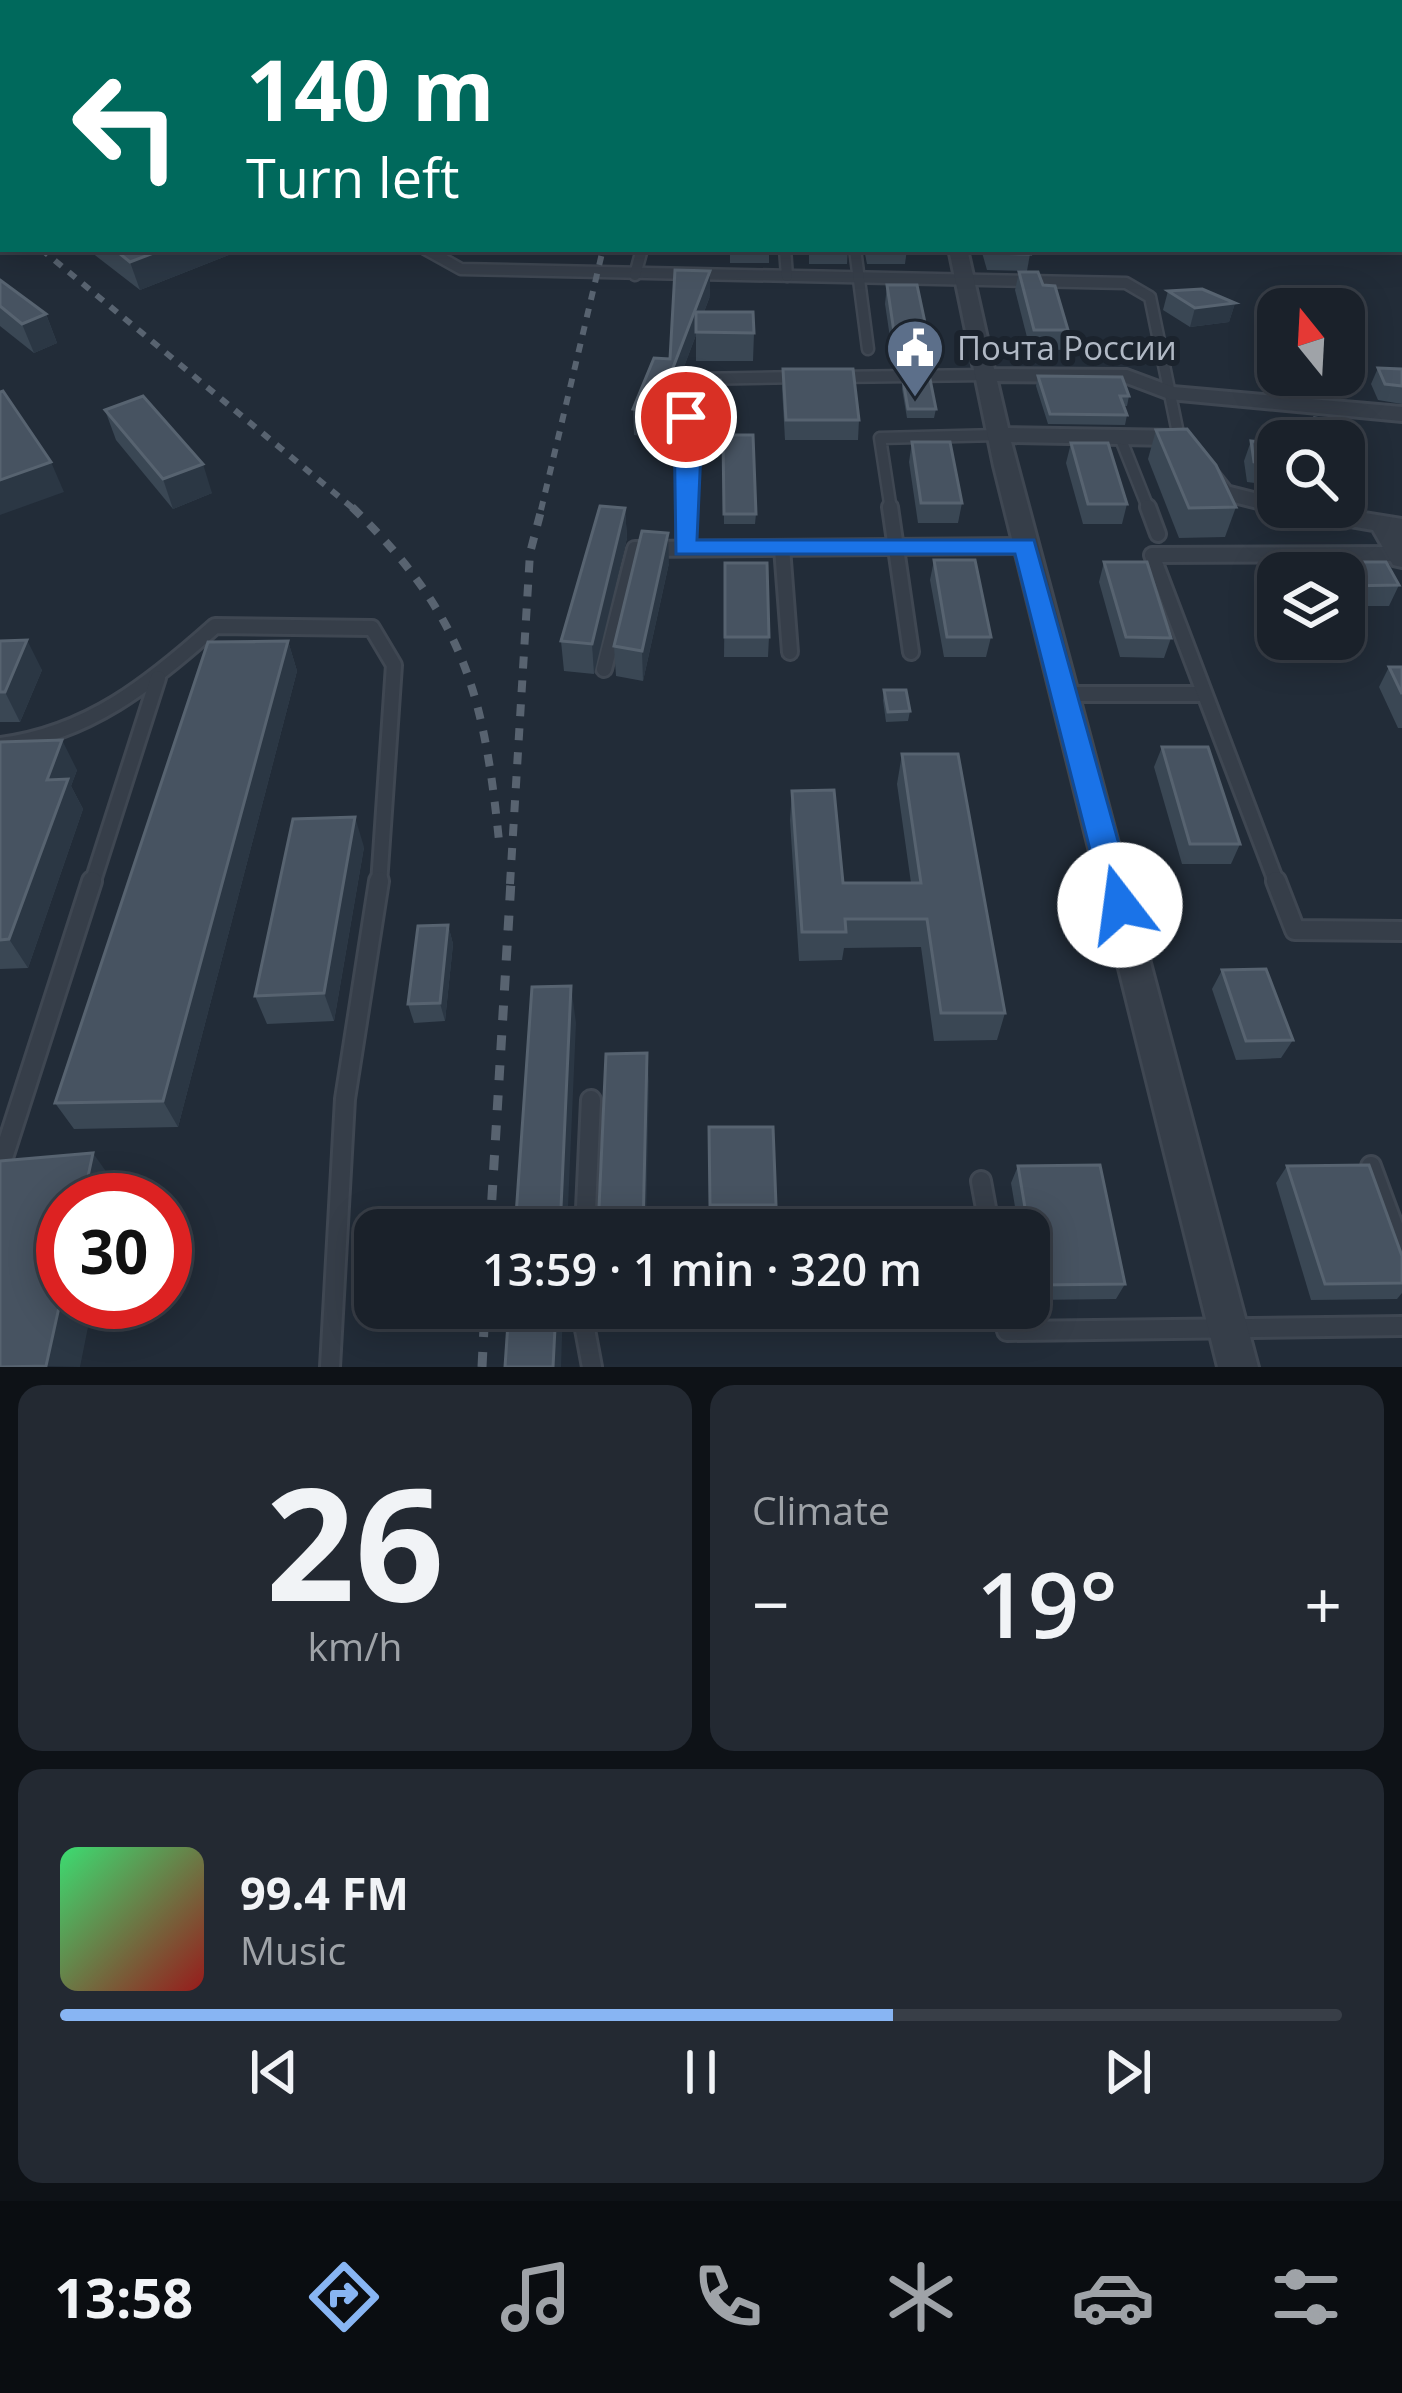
<!DOCTYPE html>
<meta charset="utf-8">
<style>
body{margin:0;font-family:"Open Sans",sans-serif;background:#232932;color:#f1f3f6;height:100vh;display:flex;flex-direction:column;font-size:45px;white-space:nowrap}
*{box-sizing:border-box;margin:0}
p{font-size:39px;color:#9fa3a8}
.icon{flex:none;width:66px;height:66px;fill:none;stroke:currentColor;stroke-width:2;stroke-linecap:round;stroke-linejoin:round}
.map{position:relative;height:1367px;overflow:hidden}
.panel{display:flex;flex-direction:column;gap:18px;padding:18px;background:#0e1217;flex:1}
.panel>*{flex:none}
.banner{position:absolute;left:0px;top:0px;width:1404px;height:252px;box-shadow:0 6px 30px #0003,0 0 0 3px #383e47;background:#00695c;color:#fff;overflow:hidden}
.needle{width:78px;rotate:342deg}
.controls{position:absolute;left:1257px;top:288px;display:grid;gap:24px}
.controls a{display:grid;place-items:center;width:108px;height:108px;border-radius:24px;background:#1a212a;box-shadow:0 6px 30px #0003,0 0 0 3px #383e47;font-size:60px}
.speed{position:absolute;left:36px;top:1173px;display:flex;gap:24px;font-size:60px;font-weight:700;text-align:center}
.speed>*{display:grid;place-content:center;width:156px;height:156px;border-radius:50%;background:#1a212a;box-shadow:0 6px 30px #0003,0 0 0 3px #383e47;line-height:1}
.speed .limit{border:18px solid #d22;background:#fff;color:#111}
.pin{position:absolute;display:grid;place-items:center;width:102px;height:102px;color:#fff;margin:-51px;border:6px solid #fff;border-radius:50%;box-shadow:0 3px 12px #0007}
.me{position:absolute;width:132px;margin:-66px;rotate:345deg;stroke-linejoin:round;filter:drop-shadow(0 0 9px #0008)}
.turn{display:flex;align-items:center;gap:42px;height:252px;padding:0 48px;font-size:54px}
.turn .icon{width:156px;height:156px;stroke-width:2.5}
.turn b{display:block;font-size:84px;line-height:102px}
.big{font-size:90px;font-weight:600;line-height:1.1}
.panel .widget{flex:1;display:flex;flex-direction:column;justify-content:center;gap:18px;min-width:0;padding:0 42px;border-radius:24px;background:#232932}
.panel .dial{align-items:center;gap:0}
.dial b{font-size:156px;line-height:1}
.song{display:flex;align-items:center;gap:36px}
.cover{width:144px;height:144px;border-radius:18px;background:linear-gradient(135deg,hsl(140 70% 55%),hsl(0 70% 35%))}
.played{height:12px;border-radius:6px;background:linear-gradient(90deg,#88b5f3 65%,#383e47 65%)}
.keys{display:flex;justify-content:space-around;direction:ltr}
.heat{display:flex;justify-content:space-between;align-items:center;font-size:66px;direction:ltr}
.panel .tiles{flex:1;display:grid;gap:18px;grid-template-columns:1fr 1fr}
.widget:last-child{grid-column:span 2}
.trip{position:absolute;left:354px;top:1209px;width:696px;height:120px;border-radius:24px;background:#1a212a;box-shadow:0 6px 30px #0003,0 0 0 3px #383e47;font-weight:600;line-height:120px;text-align:center}
.dock{display:flex;height:192px;justify-content:space-around;align-items:center;background:#0a0d11;color:#9fa3a8}
.dock .icon{width:84px;height:84px}
.dock .current{color:#88b5f3}
.dock b{font-size:54px;color:#f1f3f6}
.map>svg:first-child{display:block}
.lines{fill:none;stroke-linecap:round;stroke-linejoin:round}
.river{fill:#162435;fill-rule:evenodd}
.lane-far2-casing{stroke:#3f4752;stroke-width:15}
.lane-far1-casing{stroke:#3f4752;stroke-width:20}
.lane-casing{stroke:#3f4752;stroke-width:24}
.street-casing{stroke:#3f4752;stroke-width:6}
.lane-far2{stroke:#363e49;stroke-width:10}
.lane-far1{stroke:#363e49;stroke-width:14}
.lane{stroke:#363e49;stroke-width:18}
.street{fill:#363e49;fill-rule:evenodd}
.rail-far2{stroke:#586370;stroke-width:6;stroke-dasharray:9 9;stroke-linecap:butt}
.rail-far1{stroke:#586370;stroke-width:8;stroke-dasharray:12 12;stroke-linecap:butt}
.rail{stroke:#586370;stroke-width:9;stroke-dasharray:15 15;stroke-linecap:butt}
.wall{fill:#3a4754}
.shaded-wall{fill:#2b3744}
.building{fill:#475361;stroke:#576370;stroke-width:3}
.route{fill:#1a73e8;stroke:#114b97;stroke-width:3}
.labels{text-anchor:middle;stroke-width:12;stroke-linejoin:round;paint-order:stroke}
.far-poi-label{font-size:33px;fill:#b1b9c5;stroke:#1b232d;text-anchor:start}
</style>
<div class="map">
<svg width="1402" height="1367" viewBox="0 0 1402 1367">
<rect width="100%" height="100%" fill="#222c38"/>
<g class="lines">
<g class="river">
<polygon points="881,0 934,0 936,3 883,3"/>
<rect x="1401" y="33" width="1" height="14"/>
</g>
<defs>
<g id="lane-far2">
<polyline points="425,249 461,269 1126,283 1150,297 1179,438"/>
<polyline points="785,249 787,276"/>
<polyline points="855,249 868,349"/>
<polyline points="635,275 642,249"/>
<polyline points="835,377 985,375"/>
<polyline points="1120,437 1149,510"/>
<polyline points="685,510 687,441 696,379 801,377"/>
<polyline points="891,510 880,438 998,435"/>
</g>
<g id="lane-far1">
<polyline points="890,507 911,652"/>
<polyline points="1148,507 1158,534"/>
<polyline points="684,548 685,507"/>
<polyline points="782,548 790,652"/>
<polyline points="604,669 635,549 1025,546"/>
<polyline points="1065,694 1204,694"/>
<path d="M0,745C88,734 150,684 215,626L372,628L394,665L379,884"/>
<polyline points="92,884 158,678"/>
<polyline points="1277,884 1152,555 1399,554"/>
</g>
<g id="lane">
<polyline points="1276,881 1295,930 1402,931"/>
<polyline points="1371,1166 1402,1250"/>
<polyline points="0,1167 92,881"/>
<polyline points="981,1181 990,1230"/>
<polyline points="585,1230 591,1100"/>
<polyline points="581,1308 592,1367"/>
<polyline points="1003,1308 1007,1331 1402,1326"/>
<polyline points="330,1367 345,1099 379,881"/>
</g>
<polygon id="street" points="949,249 967,249 994,369 1127,370 1173,387 1402,407 1402,421 1169,399 1124,382 997,381 1008,428 1179,431 1187,433 1230,487 1278,499 1278,507 1327,507 1402,519 1402,567 1393,565 1373,530 1281,514 1214,497 1173,445 1011,442 1258,1367 1218,1367 994,466"/>
</defs>
<use href="#lane-far2" class="lane-far2-casing"/>
<use href="#lane-far1" class="lane-far1-casing"/>
<use href="#lane" class="lane-casing"/>
<use href="#street" class="street-casing"/>
<use href="#lane-far2" class="lane-far2"/>
<use href="#lane-far1" class="lane-far1"/>
<use href="#lane" class="lane"/>
<use href="#street" class="street"/>
<g class="rail-far2">
<polyline points="41,249 355,510"/>
<polyline points="541,510 603,249"/>
</g>
<g class="rail-far1">
<path d="M352,507C463,614 484,693 499,841"/>
<polyline points="510,884 530,553 542,507"/>
</g>
<g class="rail">
<polyline points="490,1230 511,881"/>
<polyline points="482,1367 485,1308"/>
</g>
</g>
<g class="wall">
<polygon points="60,0 154,0 157,2 279,3 61,3"/>
<polygon points="3,175 3,220 0,218 0,176"/>
<polygon points="87,249 244,249 140,290"/>
<rect x="730" y="249" width="39" height="14"/>
<polygon points="809,249 848,249 847,264 809,264"/>
<polygon points="864,249 907,249 905,264 867,264"/>
<polygon points="981,249 1028,249 1030,254 1027,271 987,270"/>
<polygon points="1019,272 1043,285 1068,330 1064,350 1030,349 1015,290"/>
<polygon points="0,280 46,314 57,343 34,353 0,326"/>
<polygon points="887,285 927,332 924,351 892,351 885,304"/>
<polygon points="1168,291 1235,303 1229,322 1190,327 1163,310"/>
<polygon points="710,296 704,312 754,333 753,361 696,361 696,335 657,438 634,435 633,409 670,359"/>
<polygon points="1378,368 1402,369 1402,404 1378,400 1371,384"/>
<polygon points="783,369 859,420 858,440 785,440 782,388"/>
<polygon points="1301,375 1344,375 1346,377 1338,397 1303,393"/>
<polygon points="1038,376 1129,396 1127,406 1124,406 1127,415 1125,425 1048,424 1036,386"/>
<polygon points="903,380 936,409 934,418 907,418 902,389"/>
<polygon points="105,410 212,493 173,509 116,440"/>
<rect x="699" y="415" width="23" height="20"/>
<polygon points="1315,418 1351,423 1360,474 1351,494 1344,493 1344,441 1308,441"/>
<polygon points="1156,430 1236,507 1225,537 1179,538 1148,459"/>
<polygon points="723,435 756,514 755,524 724,524"/>
<polygon points="1251,441 1278,444 1278,486 1247,482 1244,461"/>
<polygon points="912,442 962,503 958,523 918,523 909,462"/>
<polygon points="1071,443 1127,504 1122,524 1083,524 1066,463"/>
<polygon points="625,508 627,538 594,674 564,671 561,641"/>
<polygon points="934,560 991,637 986,657 944,657 930,580"/>
<polygon points="1104,562 1171,638 1164,658 1120,657 1099,582"/>
<polygon points="1310,562 1399,585 1389,606 1344,606 1344,573 1306,573"/>
<polygon points="669,563 643,681 616,676 614,646"/>
<polygon points="725,563 769,637 768,657 724,657"/>
<polygon points="0,641 42,670 20,722 0,722"/>
<polygon points="288,641 297,671 178,1127 74,1129 55,1103"/>
<polygon points="1389,667 1402,667 1402,728 1398,728 1379,687"/>
<polygon points="884,690 910,711 908,721 886,722 883,700"/>
<polygon points="0,742 77,770 71,786 83,809 28,968 0,969"/>
<polygon points="1162,747 1240,844 1231,864 1182,864 1154,767"/>
<polygon points="902,754 1005,1013 997,1040 934,1041 921,947 844,948 842,960 799,961 790,820 792,791 843,883 911,883 897,784"/>
<polygon points="364,847 334,1021 267,1024 255,996"/>
<polygon points="448,925 453,944 445,1021 414,1023 408,1004"/>
<polygon points="1222,970 1293,1040 1281,1058 1236,1060 1212,989"/>
<polygon points="709,1127 776,1205 775,1222 709,1222"/>
<polygon points="1018,1166 1125,1284 1116,1299 1031,1300 1029,1288 1029,1230 1019,1230 1011,1183"/>
<polygon points="1287,1166 1402,1256 1402,1293 1397,1299 1311,1300 1276,1183"/>
<polygon points="598,1308 644,1308 644,1311 599,1312"/>
</g>
<g class="shaded-wall">
<polygon points="259,0 279,0 279,3 249,3"/>
<polygon points="377,0 400,0 388,3 378,3"/>
<polygon points="164,249 244,249 140,290 130,262"/>
<polygon points="710,271 710,296 696,333 696,312 696,335 657,438 656,412"/>
<polygon points="1235,303 1229,322 1190,327 1195,308"/>
<polygon points="46,314 57,343 34,353 22,324"/>
<polygon points="51,462 64,492 0,515 0,480"/>
<polygon points="203,464 212,493 173,509 163,479"/>
<polygon points="625,508 627,538 594,674 592,644"/>
<polygon points="668,533 669,563 643,681 642,651"/>
<polygon points="27,640 42,670 20,722 5,692"/>
<polygon points="288,641 297,671 178,1127 163,1101"/>
<polygon points="62,740 77,770 71,786 83,809 28,968 9,939 47,780"/>
<polygon points="355,817 364,847 334,1021 324,993"/>
<polygon points="448,925 453,944 445,1021 440,1003"/>
<polygon points="571,986 576,1023 567,1230 560,1230"/>
<polygon points="647,1053 649,1081 646,1230 643,1230"/>
<polygon points="93,1153 117,1187 115,1200 83,1200"/>
<polygon points="63,1289 63,1302 93,1302 80,1367 46,1366"/>
<polygon points="556,1308 563,1308 561,1367 553,1367"/>
</g>
<g class="building">
<polygon points="85,0 154,0 157,2 163,0 259,0 249,3 90,3"/>
<polygon points="3,175 3,202 0,199 0,176"/>
<polygon points="114,249 164,249 130,262"/>
<polygon points="988,249 1028,249 1030,254 990,253"/>
<polygon points="675,270 710,271 656,412 633,409 654,358 670,359"/>
<polygon points="1019,272 1038,272 1043,285 1055,286 1068,330 1034,330"/>
<polygon points="0,280 46,314 22,324 0,306"/>
<polygon points="887,285 917,285 927,332 894,332"/>
<polygon points="1202,289 1235,303 1195,308 1168,291"/>
<polygon points="696,312 753,312 754,333 696,332"/>
<polygon points="1378,368 1402,369 1402,386 1385,384"/>
<polygon points="783,369 853,369 859,420 786,420"/>
<polygon points="1038,376 1122,377 1129,396 1120,396 1127,415 1050,414"/>
<polygon points="930,379 936,409 908,409 903,380"/>
<polygon points="703,380 720,380 722,415 699,415"/>
<polygon points="3,391 51,462 0,480 0,392"/>
<polygon points="143,396 203,464 163,479 105,410"/>
<polygon points="1315,418 1351,423 1360,474 1344,472 1344,441 1318,441"/>
<polygon points="1187,429 1216,465 1236,507 1189,508 1156,430"/>
<polygon points="723,435 753,435 756,514 724,514"/>
<polygon points="1251,441 1278,444 1278,465 1254,462"/>
<polygon points="912,442 950,442 962,503 921,503"/>
<polygon points="1071,443 1108,443 1127,504 1088,504"/>
<polygon points="600,506 625,508 592,644 561,641"/>
<polygon points="642,531 668,533 642,651 614,646"/>
<polygon points="934,560 975,560 991,637 947,637"/>
<polygon points="1104,562 1147,562 1171,638 1126,637"/>
<polygon points="1310,562 1386,562 1399,585 1344,586 1344,573 1315,573"/>
<polygon points="725,563 767,563 769,637 725,637"/>
<polygon points="27,640 5,692 0,692 0,641"/>
<polygon points="288,641 163,1101 55,1103 208,642"/>
<polygon points="1389,667 1402,667 1402,694"/>
<polygon points="884,690 906,690 910,711 888,712"/>
<polygon points="62,740 47,780 68,779 9,939 0,940 0,742"/>
<polygon points="1162,747 1208,747 1240,844 1190,844"/>
<polygon points="902,754 958,754 1005,1013 941,1013 927,919 845,919 846,932 802,932 792,791 834,790 843,883 921,883"/>
<polygon points="355,817 324,993 255,996 293,819"/>
<polygon points="448,925 440,1003 408,1004 418,926"/>
<polygon points="1266,969 1293,1040 1246,1041 1222,970"/>
<polygon points="571,986 560,1230 515,1230 532,987"/>
<polygon points="647,1053 643,1230 598,1230 606,1054"/>
<polygon points="709,1127 773,1127 776,1205 710,1205"/>
<polygon points="93,1153 83,1200 63,1200 63,1289 46,1366 0,1367 0,1161"/>
<polygon points="1100,1165 1125,1284 1038,1285 1018,1166"/>
<polygon points="1369,1165 1402,1256 1402,1283 1325,1284 1287,1166"/>
<polygon points="509,1308 556,1308 553,1367 505,1367"/>
</g>
<polygon class="route" points="686,411 697,417 701,450 697,540 1034,540 1136,905 1131,914 1120,918 1109,914 1104,905 1015,554 676,554 674,417"/>
<defs>
<symbol id="civic-pin" viewBox="-11 -11 22 30"><path d="M0 17L-7.5 6A9.5 9.5 0 1 1 7.5 6Z" fill="#5c6f8a" stroke="#1b232d"/><path d="M-.6-6.5H3V-4.5H.6V-3L4-1V1h2V6H-6V1h2V-1L-.6-3ZM-1.2 2.5V6h2.4V2.5Z" fill="#fff"/></symbol>
</defs>
<g fill-rule="evenodd">
<use href="#civic-pin" x="882" y="315" width="66" height="90"/>
</g>
<g class="labels">
<g class="far-poi-label">
<text x="957" y="360">Почта России</text>
</g>
</g>
</svg>
<div class="controls">
<a><svg class="needle" viewBox="-14 -14 28 28"><path d="M0-13l5 13h-10z" fill="#e53935"/><path d="M0 13l5-13h-10z" fill="#9fa3a8"/></svg></a>
<a><svg class="icon" aria-label="search" viewBox="0 0 24 24"><circle cx="10" cy="10" r="6"/><path d="M15 15l6 6"/></svg></a>
<a><svg class="icon" aria-label="layers" viewBox="0 0 24 24"><path d="M12 4l9 5-9 5-9-5zM3 14l9 5 9-5"/></svg></a>
</div>
<div class="speed"><div class="limit">30</div></div>
<div class="pin" style="left:686px;top:417px;background:#d93025"><svg class="icon" aria-label="arrive" viewBox="0 0 24 24"><path d="M6 21V4h12l-3 4 3 4H6"/></svg></div>
<svg class="me" style="left:1120px;top:905px" viewBox="-20 -20 40 40"><circle r="19" fill="#fff"/><path d="M0-13L10 11 0 6-10 11z" fill="#1a73e8"/></svg>
<div class="trip">13:59 · 1 min · 320 m</div>
<div class="banner">
<div class="turn"><svg class="icon" aria-label="left" viewBox="0 0 24 24"><path d="M17 20v-9H6M10 6l-5 5 5 5"/></svg><div><b>140 m</b>Turn left</div></div>
</div>
</div>
<section class="panel">
<div class="tiles">
<div class="widget dial"><b>26</b><p>km/h</p></div>
<div class="widget"><p>Climate</p>
<div class="heat"><a>−</a><b class="big">19°</b><a>+</a></div>
</div>
<div class="widget">
<div class="song"><i class="cover"></i><div><b>99.4 FM</b><p>Music</p></div></div>
<div class="played"></div>
<div class="keys"><svg class="icon" aria-label="previous" viewBox="0 0 24 24"><path d="M18 5L8 12l10 7zM5 5v14"/></svg><svg class="icon" aria-label="pause" viewBox="0 0 24 24"><path d="M8 5v14M16 5v14"/></svg><svg class="icon" aria-label="next" viewBox="0 0 24 24"><path d="M6 5l10 7-10 7zM19 5v14"/></svg></div>
</div>
</div>
</section>
<nav class="dock">
<b>13:58</b>
<svg class="icon current" aria-label="directions" viewBox="0 0 24 24"><path d="M12 3l9 9-9 9-9-9zM9 14v-3h6M13 9l2 2-2 2"/></svg>
<svg class="icon" aria-label="music" viewBox="0 0 24 24"><path d="M9 18V5l10-2v13"/><circle cx="6" cy="18" r="3"/><circle cx="16" cy="16" r="3"/></svg>
<svg class="icon" aria-label="phone" viewBox="0 0 24 24"><path d="M5 4h4l2 5-3 2q2 4 5 5l2-3 5 2v4C11 20 4 13 5 4z"/></svg>
<svg class="icon" aria-label="climate" viewBox="0 0 24 24"><path d="M12 3v18M4 7l16 10M4 17L20 7"/></svg>
<svg class="icon" aria-label="car" viewBox="0 0 24 24"><path d="M5 17H2v-5l4-1 3-4h7l3 4 3 1v5h-3M9 17h6M6 11h13"/><circle cx="7" cy="17" r="2"/><circle cx="17" cy="17" r="2"/></svg>
<svg class="icon" aria-label="filters" viewBox="0 0 24 24"><path d="M4 7h16M4 17h16"/><circle cx="9" cy="7" r="2"/><circle cx="15" cy="17" r="2"/></svg>
</nav>
